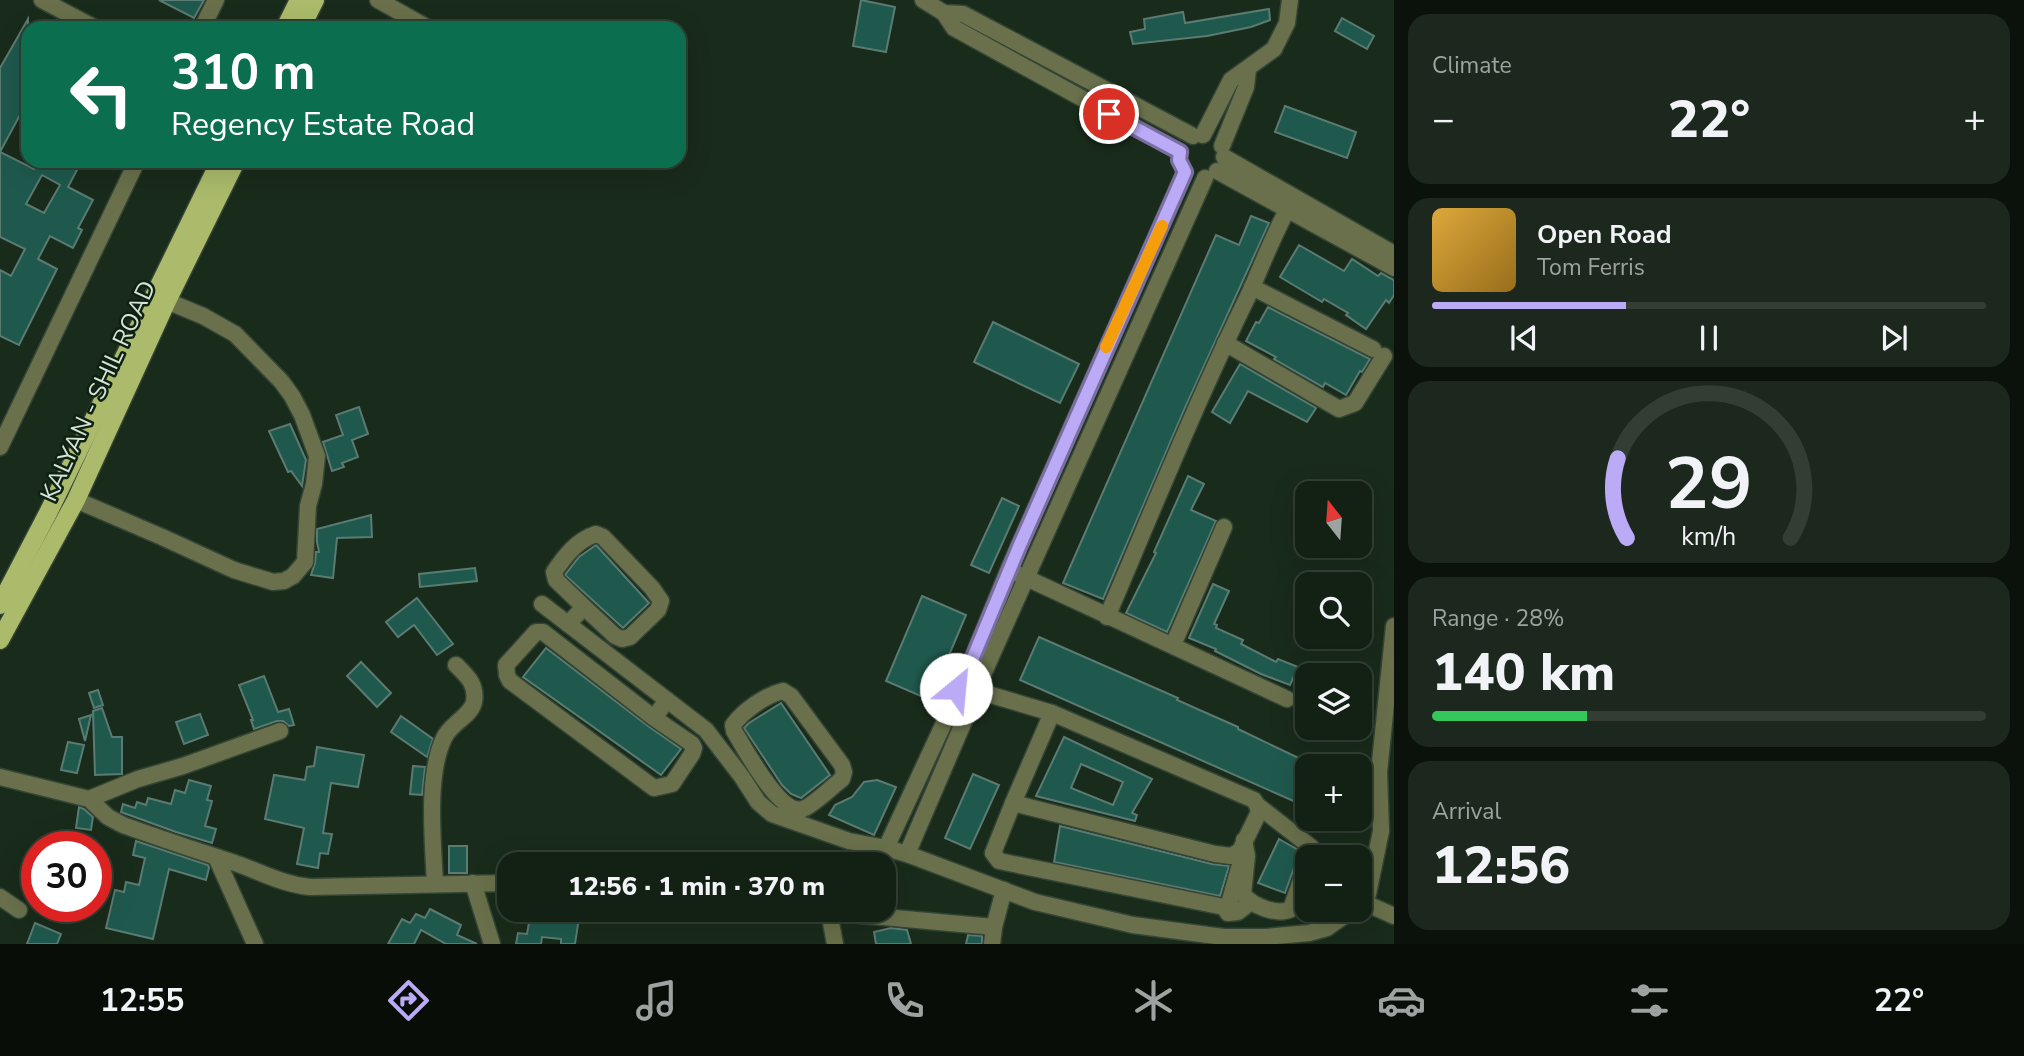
<!DOCTYPE html>
<meta charset="utf-8">
<style>
body{margin:0;font-family:"Nunito Sans",sans-serif;background:#1c281d;color:#f1f3f6;height:100vh;display:flex;flex-direction:column;font-size:26px;white-space:nowrap}
*{box-sizing:border-box;margin:0}
p{font-size:23px;color:#9da3a0}
.icon{flex:none;width:38px;height:38px;fill:none;stroke:currentColor;stroke-width:2;stroke-linecap:round;stroke-linejoin:round}
.map{position:relative;flex:1;overflow:hidden}
.details{display:flex;flex-direction:column;gap:14px;padding:14px;background:#0a120b;width:630px}
.details>*{flex:none}
.guide{position:absolute;left:21px;top:21px;width:665px;height:147px;border-radius:21px;box-shadow:0 7px 28px #0002,0 0 0 2px #323e34;background:#0b6e4f;color:#fff;overflow:hidden}
.needle{width:46px;rotate:343deg}
.controls{position:absolute;left:1295px;top:481px;display:grid;gap:14px}
.controls a{display:grid;place-items:center;width:77px;height:77px;border-radius:14px;background:#132014;box-shadow:0 7px 28px #0002,0 0 0 2px #323e34;font-size:35px}
.speed{position:absolute;left:21px;top:831px;display:flex;gap:14px;font-size:35px;font-weight:700;text-align:center}
.speed>*{display:grid;place-content:center;width:91px;height:91px;border-radius:50%;background:#132014;box-shadow:0 7px 28px #0002,0 0 0 2px #323e34;line-height:1}
.speed .limit{border:10px solid #d22;background:#fff;color:#111}
.pin{position:absolute;display:grid;place-items:center;width:60px;height:60px;color:#fff;margin:-30px;border:4px solid #fff;border-radius:50%;box-shadow:0 2px 7px #0007}
.me{position:absolute;width:77px;margin:-38px;rotate:28deg;stroke-linejoin:round;filter:drop-shadow(0 0 5px #0008)}
.turn{display:flex;align-items:center;gap:24px;height:147px;padding:0 35px;font-size:32px}
.turn .icon{width:91px;height:91px;stroke-width:2.5}
.turn b{display:block;font-size:49px;line-height:60px}
.big{font-size:52px;font-weight:800;line-height:1.1}
.details .widget{flex:1;display:flex;flex-direction:column;justify-content:center;gap:10px;min-width:0;padding:0 24px;border-radius:21px;background:#1c281d}
.details .dial{align-items:center;gap:0}
.dial svg{height:182px;overflow:visible;fill:none;stroke:#323e34;stroke-width:7;stroke-linecap:round;text-anchor:middle}
.dial text{fill:#f1f3f6;stroke:none}
.song{display:flex;align-items:center;gap:21px}
.cover{width:84px;height:84px;border-radius:10px;background:linear-gradient(135deg,hsl(40 70% 55%),hsl(40 70% 35%))}
.played{height:7px;border-radius:4px;background:linear-gradient(90deg,#bbaaf6 35%,#323e34 35%)}
.keys{display:flex;justify-content:space-around;direction:ltr}
.heat{display:flex;justify-content:space-between;align-items:center;font-size:38px;direction:ltr}
.charge{height:10px;border-radius:5px;background:linear-gradient(90deg,#34c759 28%,#323e34 0)}
.trip{position:absolute;left:497px;top:852px;width:399px;height:70px;border-radius:21px;background:#132014;box-shadow:0 7px 28px #0002,0 0 0 2px #323e34;font-weight:800;line-height:70px;text-align:center}
.menu{display:flex;height:112px;justify-content:space-around;align-items:center;background:#080d08;color:#9da3a0}
.menu .icon{width:49px;height:49px}
.menu .selected{color:#bbaaf6}
.menu b{font-size:32px;color:#f1f3f6}
main{display:flex;flex:1;min-height:0}
.map>svg:first-child{display:block}
.building{fill:#1f594d;stroke:#5b7b72;stroke-width:2;fill-rule:evenodd}
.lines{fill:none;stroke-linecap:round;stroke-linejoin:round}
.minor-casing{stroke:#344536;stroke-width:19}
.major-casing{stroke:#344536;stroke-width:21}
.minor{stroke:#69704b;stroke-width:16}
.major{stroke:#abbb6b;stroke-width:18}
.route-casing{stroke:#7a6ea0;stroke-width:18}
.route{stroke:#bbaaf6;stroke-width:12}
.slow{stroke:#f59e0b;stroke-width:12}
.labels{text-anchor:middle;stroke-width:5;stroke-linejoin:round;paint-order:stroke}
.street-label{font-size:24px;fill:#d8e4d9;stroke:#0f2211}
</style>
<main>
<div class="map">
<svg width="1394" height="944" viewBox="0 0 1394 944">
<rect width="100%" height="100%" fill="#192b1b"/>
<g class="building">
<polygon points="159,0 204,0 194,18"/>
<polygon points="861,0 895,7 886,52 853,46"/>
<polygon points="1269,9 1270,20 1251,27 1207,36 1133,44 1130,32 1145,29 1144,19 1183,12 1185,23"/>
<polygon points="1342,18 1374,36 1367,49 1335,31"/>
<path d="M28,19V100L0,152L34,169L39,161H60L77,170L68,187L93,200L78,228L82,230L73,248L50,236L38,259L57,269L19,345L0,336V270L11,276L25,249L0,237V68ZM42,175L60,185L44,213L26,204Z"/>
<polygon points="1285,106 1356,132 1347,158 1275,132"/>
<polygon points="1251,216 1269,223 1184,410 1103,599 1063,583 1216,235 1239,245"/>
<polygon points="1299,245 1344,271 1352,259 1378,276 1381,273 1390,278 1394,280 1394,295 1389,303 1386,300 1366,329 1346,315 1348,313 1324,299 1322,302 1280,277"/>
<polygon points="1268,307 1370,359 1362,372 1360,371 1346,395 1325,383 1323,387 1274,359 1276,357 1246,341 1256,322 1259,323"/>
<polygon points="993,322 1079,364 1060,403 974,362"/>
<polygon points="1240,364 1316,408 1307,422 1248,391 1230,423 1212,412"/>
<polygon points="359,407 368,434 352,440 358,457 342,463 344,467 332,471 323,442 343,435 336,415"/>
<polygon points="290,424 306,460 302,486 291,471 288,472 269,431"/>
<polygon points="1188,476 1204,484 1191,510 1216,521 1167,632 1126,613 1156,553 1154,552"/>
<polygon points="1002,498 1019,506 989,573 971,565"/>
<polygon points="371,515 372,537 337,538 333,578 311,575 315,563 316,552 319,552 317,542 317,529"/>
<polygon points="596,545 649,603 623,628 565,575 579,557"/>
<polygon points="475,568 477,581 420,587 419,574"/>
<polygon points="1213,584 1229,591 1214,624 1217,625 1216,628 1243,640 1241,644 1276,662 1278,659 1298,667 1290,685 1261,674 1215,651 1216,649 1189,638"/>
<polygon points="922,596 966,615 930,700 886,681"/>
<polygon points="417,598 453,644 437,655 414,625 398,637 386,622"/>
<polygon points="1039,637 1178,698 1177,700 1238,727 1238,729 1307,762 1307,807 1020,680"/>
<polygon points="546,648 648,726 681,749 661,775 523,677"/>
<polygon points="361,662 391,693 377,707 347,676"/>
<polygon points="264,676 278,712 289,709 294,725 289,726 283,721 277,721 254,729 251,720 253,720 239,685"/>
<polygon points="98,690 103,705 94,708 89,693"/>
<polygon points="781,703 830,775 801,798 791,794 782,785 744,728 749,723"/>
<polygon points="102,708 112,737 122,737 122,774 95,775 93,711"/>
<polygon points="200,714 208,735 184,744 176,722"/>
<polygon points="91,715 85,741 79,719"/>
<polygon points="401,716 433,739 427,757 391,732"/>
<path d="M1064,737L1152,779L1132,813L1137,815L1135,821L1036,796ZM1081,764L1123,782L1113,805L1071,788Z"/>
<polygon points="68,742 84,745 77,773 61,770"/>
<polygon points="317,747 364,755 358,787 331,783 323,833 332,834 328,854 320,853 318,868 297,864 304,828 265,819 274,775 305,780 307,767 314,766"/>
<polygon points="413,766 425,767 422,795 410,794"/>
<polygon points="973,774 999,785 970,849 945,838"/>
<polygon points="189,780 211,786 207,800 212,801 205,826 216,829 212,843 176,832 121,812 123,804 135,808 137,802 146,805 148,798 171,804 175,790 185,793"/>
<polygon points="877,780 896,787 874,835 829,815 835,805 852,797 864,782"/>
<polygon points="79,807 84,809 93,817 91,830 76,828"/>
<polygon points="1060,826 1212,864 1229,866 1220,896 1054,862"/>
<polygon points="1279,839 1300,851 1285,893 1258,883"/>
<polygon points="136,841 208,865 209,868 206,880 169,869 153,939 106,928 115,890 124,892 126,882 139,885 145,858 133,855"/>
<rect x="449" y="846" width="18" height="27"/>
<polygon points="430,909 461,925 457,935 477,944 446,944 421,930 414,944 388,944 402,919 410,923 416,914 425,918"/>
<polygon points="531,911 579,918 575,944 561,944 561,939 542,937 541,944 516,944 518,933 527,934"/>
<polygon points="35,923 61,934 57,944 27,944"/>
<polygon points="891,928 907,930 911,944 876,944 874,932"/>
<polygon points="968,935 982,936 982,944 966,944"/>
</g>
<g class="lines">
<defs>
<g id="minor">
<polyline points="42,0 95,28"/>
<polyline points="378,0 428,28"/>
<polyline points="923,0 944,13 963,14 1193,136"/>
<polyline points="944,13 954,28 1180,152"/>
<polyline points="202,28 216,0"/>
<polyline points="1203,135 1231,80 1274,49 1287,23 1290,0"/>
<polyline points="1222,146 1246,87 1248,69"/>
<polyline points="1224,157 1394,254"/>
<polyline points="1217,171 1394,268"/>
<polyline points="1252,287 1373,349"/>
<polyline points="1225,343 1339,409 1355,403 1384,356"/>
<polyline points="0,447 137,161"/>
<polyline points="76,500 162,537 234,570 273,582 284,581 293,576 305,562 308,506 314,484 317,456 302,415 292,396 281,381 235,334 203,316 167,301"/>
<polyline points="1020,575 1287,699"/>
<polyline points="542,604 706,730 742,777 758,802 772,814 849,841 886,848 907,854 1035,902 1133,925 1223,937 1266,937 1309,933 1327,928 1352,910"/>
<path d="M1107,617C1153,509 1197,400 1249,294C1264,261 1275,229 1294,198"/>
<path d="M568,624L584,607L556,580L554,572C565,556 577,540 596,534L603,537L652,588L661,601L658,610L630,637L622,639L615,636L584,607"/>
<polyline points="1173,645 1224,527"/>
<polyline points="967,672 1008,571 1185,172"/>
<polyline points="981,679 1205,178"/>
<path d="M783,691L791,696L842,765L844,772L842,779C833,786 812,806 803,809C780,816 744,747 734,731L733,725C744,710 766,695 783,691Z"/>
<polyline points="981,692 1052,713 1254,800 1257,805 1311,847 1309,858"/>
<polyline points="1052,713 1013,803 993,853 999,861 1224,907 1228,913 1238,912 1251,902"/>
<polyline points="654,718 543,632 536,632 506,665 507,675 510,681 654,788 672,784 692,754 694,748 692,744 654,718 667,700"/>
<path d="M0,777L89,799L108,817L123,825C159,838 195,850 232,862C259,871 281,884 310,887L509,883"/>
<polyline points="89,799 138,779 183,766 280,731"/>
<polyline points="1013,803 1215,854 1231,856 1240,851 1259,812 1257,805"/>
<path d="M1244,840L1247,856L1243,894C1252,906 1277,916 1291,909L1307,863"/>
<polyline points="886,848 958,693"/>
<polyline points="907,854 974,698"/>
<polyline points="216,857 255,944"/>
<path d="M435,883C433,842 426,775 444,738C450,724 471,716 474,702C477,684 467,676 456,665"/>
<polyline points="473,883 492,944"/>
<polyline points="0,897 19,910"/>
<polyline points="1363,902 1394,916"/>
<polyline points="1360,904 1368,894 1381,831 1379,772 1394,626"/>
<polyline points="1224,907 1229,904 1239,868"/>
<polyline points="806,910 994,927"/>
<polyline points="829,912 835,944"/>
<polyline points="992,944 994,927 1004,890"/>
</g>
<g id="major">
<polyline points="285,28 299,0"/>
<polyline points="301,28 315,0"/>
<polyline points="0,605 49,511 220,161"/>
<polyline points="0,640 76,500 167,301 236,161"/>
</g>
</defs>
<use href="#minor" class="minor-casing"/>
<use href="#major" class="major-casing"/>
<use href="#minor" class="minor"/>
<use href="#major" class="major"/>
</g>
<g class="lines">
<defs>
<path id="route" d="M956,689C956,680 959,675 967,672L1019,547L1185,172L1179,160L1180,152L1109,114"/>
</defs>
<use href="#route" class="route-casing"/>
<use href="#route" class="route"/>
<polyline class="slow" points="1106,347 1162,226"/>
</g>
<g class="labels">
<g class="street-label">
<text transform="translate(98 391) rotate(-65)" y="8">KALYAN - SHIL ROAD</text>
</g>
</g>
</svg>
<div class="controls">
<a><svg class="needle" viewBox="-14 -14 28 28"><path d="M0-13l5 13h-10z" fill="#e53935"/><path d="M0 13l5-13h-10z" fill="#9da3a0"/></svg></a>
<a><svg class="icon" aria-label="search" viewBox="0 0 24 24"><circle cx="10" cy="10" r="6"/><path d="M15 15l6 6"/></svg></a>
<a><svg class="icon" aria-label="layers" viewBox="0 0 24 24"><path d="M12 4l9 5-9 5-9-5zM3 14l9 5 9-5"/></svg></a>
<a>+</a>
<a>−</a>
</div>
<div class="speed"><div class="limit">30</div></div>
<div class="pin" style="left:1109px;top:114px;background:#d93025"><svg class="icon" aria-label="arrive" viewBox="0 0 24 24"><path d="M6 21V4h12l-3 4 3 4H6"/></svg></div>
<svg class="me" style="left:956px;top:689px" viewBox="-20 -20 40 40"><circle r="19" fill="#fff"/><path d="M0-13L10 11 0 6-10 11z" fill="#bbaaf6"/></svg>
<div class="trip">12:56 · 1 min · 370 m</div>
<div class="guide">
<div class="turn"><svg class="icon" aria-label="left" viewBox="0 0 24 24"><path d="M17 20v-9H6M10 6l-5 5 5 5"/></svg><div><b>310 m</b>Regency Estate Road</div></div>
</div>
</div>
<section class="details">
<div class="widget"><p>Climate</p>
<div class="heat"><a>−</a><b class="big">22°</b><a>+</a></div>
</div>
<div class="widget">
<div class="song"><i class="cover"></i><div><b>Open Road</b><p>Tom Ferris</p></div></div>
<div class="played"></div>
<div class="keys"><svg class="icon" aria-label="previous" viewBox="0 0 24 24"><path d="M18 5L8 12l10 7zM5 5v14"/></svg><svg class="icon" aria-label="pause" viewBox="0 0 24 24"><path d="M8 5v14M16 5v14"/></svg><svg class="icon" aria-label="next" viewBox="0 0 24 24"><path d="M6 5l10 7-10 7zM19 5v14"/></svg></div>
</div>
<div class="widget dial"><svg viewBox="0 0 100 80">
<path d="M14 69A42 42 0 1 1 86 69"/>
<path d="M14 69A42 42 0 0 1 10 34" stroke="#bbaaf6"/>
<text x="50" y="56" font-size="32" font-weight="700">29</text>
<text x="50" y="72" font-size="11">km/h</text>
</svg></div>
<div class="widget"><p>Range · 28%</p><b class="big">140 km</b><div class="charge"></div></div>
<div class="widget"><p>Arrival</p><b class="big">12:56</b></div>
</section>
</main>
<nav class="menu">
<b>12:55</b>
<svg class="icon selected" aria-label="directions" viewBox="0 0 24 24"><path d="M12 3l9 9-9 9-9-9zM9 14v-3h6M13 9l2 2-2 2"/></svg>
<svg class="icon" aria-label="music" viewBox="0 0 24 24"><path d="M9 18V5l10-2v13"/><circle cx="6" cy="18" r="3"/><circle cx="16" cy="16" r="3"/></svg>
<svg class="icon" aria-label="phone" viewBox="0 0 24 24"><path d="M5 4h4l2 5-3 2q2 4 5 5l2-3 5 2v4C11 20 4 13 5 4z"/></svg>
<svg class="icon" aria-label="climate" viewBox="0 0 24 24"><path d="M12 3v18M4 7l16 10M4 17L20 7"/></svg>
<svg class="icon" aria-label="car" viewBox="0 0 24 24"><path d="M5 17H2v-5l4-1 3-4h7l3 4 3 1v5h-3M9 17h6M6 11h13"/><circle cx="7" cy="17" r="2"/><circle cx="17" cy="17" r="2"/></svg>
<svg class="icon" aria-label="filters" viewBox="0 0 24 24"><path d="M4 7h16M4 17h16"/><circle cx="9" cy="7" r="2"/><circle cx="15" cy="17" r="2"/></svg>
<b>22°</b>
</nav>
